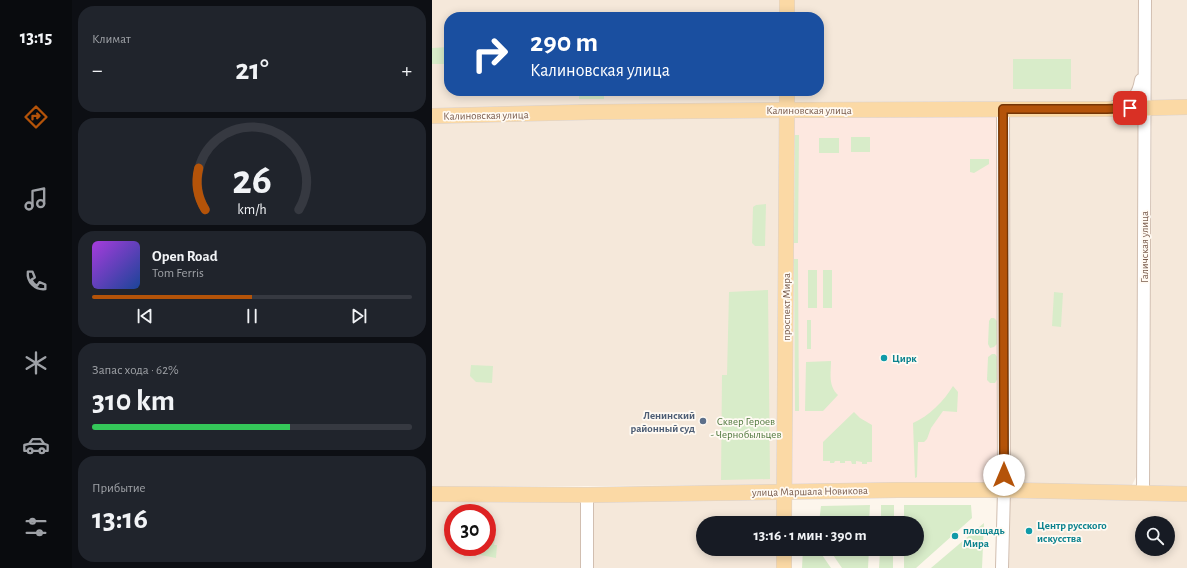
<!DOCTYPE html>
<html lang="ru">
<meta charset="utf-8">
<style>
body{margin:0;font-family:"Alegreya Sans",sans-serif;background:#20242c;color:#f1f3f6;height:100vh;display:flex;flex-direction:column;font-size:15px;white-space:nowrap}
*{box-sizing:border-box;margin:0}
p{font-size:13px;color:#9ea1a6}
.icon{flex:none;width:22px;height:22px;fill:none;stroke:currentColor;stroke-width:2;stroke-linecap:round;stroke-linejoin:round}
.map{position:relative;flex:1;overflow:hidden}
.sheet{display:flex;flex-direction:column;gap:6px;padding:6px;background:#0d0f14;width:360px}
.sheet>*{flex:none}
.top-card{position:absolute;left:12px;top:12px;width:380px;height:84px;border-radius:16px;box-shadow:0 2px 10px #0003;background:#1a4fa0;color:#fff;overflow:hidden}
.controls{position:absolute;left:703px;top:516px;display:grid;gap:8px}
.controls a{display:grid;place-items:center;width:40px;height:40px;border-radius:50%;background:#171b24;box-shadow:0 2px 10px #0003;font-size:20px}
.speed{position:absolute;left:12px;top:504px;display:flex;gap:8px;font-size:20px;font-weight:700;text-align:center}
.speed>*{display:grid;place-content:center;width:52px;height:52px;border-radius:50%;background:#171b24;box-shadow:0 2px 10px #0003;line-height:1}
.speed .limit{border:6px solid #d22;background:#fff;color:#111}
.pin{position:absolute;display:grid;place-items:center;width:34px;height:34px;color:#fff;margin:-17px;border-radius:8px;box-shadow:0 2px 6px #0006}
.me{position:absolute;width:44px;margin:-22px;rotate:0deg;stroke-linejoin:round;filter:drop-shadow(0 0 3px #0008)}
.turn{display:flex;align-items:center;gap:14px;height:84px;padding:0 20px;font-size:18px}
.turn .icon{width:52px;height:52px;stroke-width:2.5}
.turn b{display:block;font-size:28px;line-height:34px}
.big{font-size:30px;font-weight:600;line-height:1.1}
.sheet .tile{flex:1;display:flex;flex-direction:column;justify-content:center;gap:6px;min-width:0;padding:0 14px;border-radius:16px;background:#20242c}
.sheet .dial{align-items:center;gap:0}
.dial svg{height:104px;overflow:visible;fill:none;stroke:#363941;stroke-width:7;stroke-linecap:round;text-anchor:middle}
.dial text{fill:#f1f3f6;stroke:none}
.song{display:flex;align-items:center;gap:12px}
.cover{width:48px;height:48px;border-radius:6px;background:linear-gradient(135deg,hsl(280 70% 55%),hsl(220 70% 35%))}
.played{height:4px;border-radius:2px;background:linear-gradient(90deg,#b45309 50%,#363941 50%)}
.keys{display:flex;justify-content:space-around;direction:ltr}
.heat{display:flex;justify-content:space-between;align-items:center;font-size:22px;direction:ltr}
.charge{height:6px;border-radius:3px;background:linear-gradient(90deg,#34c759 62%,#363941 0)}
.trip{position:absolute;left:264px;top:516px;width:228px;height:40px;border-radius:20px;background:#171b24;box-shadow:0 2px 10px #0003;font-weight:600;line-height:40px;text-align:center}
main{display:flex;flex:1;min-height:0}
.tab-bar{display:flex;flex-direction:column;width:72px;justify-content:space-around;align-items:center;background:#090b0e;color:#9ea1a6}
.tab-bar .icon{width:28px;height:28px}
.tab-bar .current{color:#b45309}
.tab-bar b{font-size:18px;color:#f1f3f6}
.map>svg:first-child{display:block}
.residential{fill:#f5e8da;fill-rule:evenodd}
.commercial{fill:#fde8e0}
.green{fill:#d8ecc9}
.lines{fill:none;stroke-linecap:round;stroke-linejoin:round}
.minor-casing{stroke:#d1beb0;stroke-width:14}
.major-casing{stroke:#dad1cd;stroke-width:16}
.minor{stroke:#fff;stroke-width:12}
.major{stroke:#fbd9a5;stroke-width:15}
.route-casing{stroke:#753606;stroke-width:10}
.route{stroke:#b45309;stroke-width:7}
.culture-dot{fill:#0f9aa8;stroke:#fffaf3;stroke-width:1.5}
.service-dot{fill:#5c6f8a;stroke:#fffaf3;stroke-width:1.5}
.labels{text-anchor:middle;stroke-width:3.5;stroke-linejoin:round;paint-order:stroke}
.street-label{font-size:11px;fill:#7a5c4d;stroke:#fffaf3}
.culture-label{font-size:11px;font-weight:bold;fill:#0d838f;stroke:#fffaf3;text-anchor:start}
.service-label{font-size:11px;font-weight:bold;fill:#4e5e75;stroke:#fffaf3;text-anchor:end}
.park-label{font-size:11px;fill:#537a41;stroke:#fffaf3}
</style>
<main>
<nav class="tab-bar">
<b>13:15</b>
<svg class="icon current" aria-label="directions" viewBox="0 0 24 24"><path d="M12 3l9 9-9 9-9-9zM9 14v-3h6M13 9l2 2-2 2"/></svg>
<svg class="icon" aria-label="music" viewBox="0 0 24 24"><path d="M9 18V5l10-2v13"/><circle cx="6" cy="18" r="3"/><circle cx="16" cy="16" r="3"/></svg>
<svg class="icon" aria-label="phone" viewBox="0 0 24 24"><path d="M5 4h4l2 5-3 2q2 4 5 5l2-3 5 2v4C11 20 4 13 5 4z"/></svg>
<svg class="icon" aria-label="climate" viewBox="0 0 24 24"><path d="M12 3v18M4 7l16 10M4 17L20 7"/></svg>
<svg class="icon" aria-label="car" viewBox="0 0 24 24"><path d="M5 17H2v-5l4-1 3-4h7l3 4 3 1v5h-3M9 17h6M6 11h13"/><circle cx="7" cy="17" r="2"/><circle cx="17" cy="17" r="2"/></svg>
<svg class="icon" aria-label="filters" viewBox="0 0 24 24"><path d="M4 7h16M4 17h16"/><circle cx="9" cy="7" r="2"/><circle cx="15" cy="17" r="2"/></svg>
</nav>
<section class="sheet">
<div class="tile"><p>Климат</p>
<div class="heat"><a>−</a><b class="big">21°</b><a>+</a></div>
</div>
<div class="tile dial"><svg viewBox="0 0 100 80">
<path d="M14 69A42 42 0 1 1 86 69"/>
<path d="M14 69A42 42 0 0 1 9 37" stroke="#b45309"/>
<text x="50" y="56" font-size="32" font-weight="700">26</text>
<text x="50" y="72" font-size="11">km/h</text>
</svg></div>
<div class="tile">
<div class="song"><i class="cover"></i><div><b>Open Road</b><p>Tom Ferris</p></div></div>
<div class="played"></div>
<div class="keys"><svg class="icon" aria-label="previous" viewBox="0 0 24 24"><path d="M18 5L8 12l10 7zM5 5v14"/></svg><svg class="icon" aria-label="pause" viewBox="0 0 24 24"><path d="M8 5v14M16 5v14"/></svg><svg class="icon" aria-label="next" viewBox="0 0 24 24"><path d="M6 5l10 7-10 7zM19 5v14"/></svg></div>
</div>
<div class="tile"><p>Запас хода · 62%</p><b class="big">310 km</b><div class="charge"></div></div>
<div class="tile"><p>Прибытие</p><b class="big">13:16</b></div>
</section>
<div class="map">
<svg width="755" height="568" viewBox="0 0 755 568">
<rect width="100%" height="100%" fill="#fdf6ec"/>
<g class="residential">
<polygon points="0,0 348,0 348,17 17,17 17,91 348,91 348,103 0,109"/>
<polygon points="362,0 706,0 706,87 693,101 362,103 362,91 387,91 387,17 362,17"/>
<polygon points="720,0 755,0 755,100 720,101"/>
<polygon points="706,114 704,477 700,485 691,487 579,484 578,116"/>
<polygon points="720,114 755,114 755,488 718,487"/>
<polygon points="348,117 346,485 0,487 0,122"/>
<path d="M578,497L755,501V568H577ZM710,523H736V549H710Z"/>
<polygon points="346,498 346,523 271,523 271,549 345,549 345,568 159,568 159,499"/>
<path d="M149,499L148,568H0V501ZM21,513H55V547H21Z"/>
</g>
<polygon class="commercial" points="362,116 565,116 565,483 360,485"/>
<g class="green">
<polygon points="17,47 17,64 0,64 0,48"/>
<rect x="581" y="59" width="58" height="30"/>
<rect x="147" y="91" width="25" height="8"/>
<polygon points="363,135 367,135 366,243 362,243"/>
<rect x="419" y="137" width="19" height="15"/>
<rect x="387" y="138" width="20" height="15"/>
<polygon points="538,159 557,159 557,164 542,173 538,172"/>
<polygon points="334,204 333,246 323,246 320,243 321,207 324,205"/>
<polygon points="362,259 366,259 367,411 363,411"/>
<rect x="376" y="270" width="9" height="38"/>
<rect x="391" y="270" width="9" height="38"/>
<polygon points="336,290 338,479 289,480 290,375 295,375 297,292"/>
<polygon points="622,292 631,293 629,327 620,326"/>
<polygon points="559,318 562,318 566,322 566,343 562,347 558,348 556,344 557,321"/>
<rect x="375" y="320" width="4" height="29"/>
<polygon points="560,354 563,354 566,358 566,378 563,383 558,383 555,380 556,357"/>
<path d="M399,361C399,373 396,386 406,395L391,411H373L374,362Z"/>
<polygon points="39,365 61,366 60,383 44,382 38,376"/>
<path d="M521,386L526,392L525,412L511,411L499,428L495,439L492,442H486L485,477L483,478L481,423C497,416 512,401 521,386Z"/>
<polygon points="422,412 428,418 440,425 440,462 435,462 435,464 430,464 430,462 424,461 424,464 420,464 419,461 413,461 413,463 408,463 408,461 403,461 402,463 398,463 398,461 391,461 391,442"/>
<polygon points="438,505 437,523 387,523 389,506"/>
<rect x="449" y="505" width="13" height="18"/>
<polygon points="472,505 539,505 540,518 484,568 472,568 472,549 485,549 485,523 472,523"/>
<polygon points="552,523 550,568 499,568"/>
<polygon points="55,539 63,539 62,545 65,545 64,558 38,553 39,547 55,547"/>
<polygon points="371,549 386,549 399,568 370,568"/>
<polygon points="397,549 437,549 436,568 410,568"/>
<polygon points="448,552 461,552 461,568 447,568"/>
</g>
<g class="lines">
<defs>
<g id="minor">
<path d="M684,106C700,101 706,98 709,80"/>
<polyline points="711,494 713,0"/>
<polyline points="155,568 155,495"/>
<polyline points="570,568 572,490 571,109"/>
</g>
<g id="major">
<polyline points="355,17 355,0"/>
<polyline points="0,116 159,112 355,110 675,109 755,107"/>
<polyline points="0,494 155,495 466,490 572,490 755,494"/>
<polyline points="352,523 355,91"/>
<polyline points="352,568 352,549"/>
</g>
</defs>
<use href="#minor" class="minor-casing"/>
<use href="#major" class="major-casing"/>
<use href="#minor" class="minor"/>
<use href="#major" class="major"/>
</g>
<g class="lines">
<defs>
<polyline id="route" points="572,475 571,109 675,109 698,108"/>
</defs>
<use href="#route" class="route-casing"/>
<use href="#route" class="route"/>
</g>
<g class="culture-dot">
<circle cx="452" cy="358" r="4"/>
<circle cx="597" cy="531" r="4"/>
<circle cx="523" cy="536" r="4"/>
</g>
<circle class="service-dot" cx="271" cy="421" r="4"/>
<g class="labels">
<g class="street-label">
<text x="377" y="114">Калиновская улица</text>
<text transform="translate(54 115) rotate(-1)" y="4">Калиновская улица</text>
<text transform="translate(712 247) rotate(-90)" y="4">Галичская улица</text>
<text transform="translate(354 307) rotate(-90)" y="4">проспект Мира</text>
<text transform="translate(378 491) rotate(-1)" y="4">улица Маршала Новикова</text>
</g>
<g class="culture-label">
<text x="460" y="362">Цирк</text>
<text x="605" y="529">Центр русского<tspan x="605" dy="13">искусства</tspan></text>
<text x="531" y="534">площадь<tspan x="531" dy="13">Мира</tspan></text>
</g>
<g class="service-label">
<text x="263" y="419">Ленинский<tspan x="263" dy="13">районный суд</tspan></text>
</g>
<g class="park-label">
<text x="314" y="425">Сквер Героев<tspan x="314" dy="13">- Чернобыльцев</tspan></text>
</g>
</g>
</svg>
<div class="controls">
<a><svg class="icon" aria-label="search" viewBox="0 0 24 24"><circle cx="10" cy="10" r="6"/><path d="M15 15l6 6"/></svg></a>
</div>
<div class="speed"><div class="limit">30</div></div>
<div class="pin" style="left:698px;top:108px;background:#d93025"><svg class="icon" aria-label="arrive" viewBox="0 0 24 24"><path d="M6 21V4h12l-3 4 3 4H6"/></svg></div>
<svg class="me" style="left:572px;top:475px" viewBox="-20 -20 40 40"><circle r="19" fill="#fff"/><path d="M0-13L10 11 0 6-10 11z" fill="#b45309"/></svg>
<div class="trip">13:16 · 1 мин · 390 m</div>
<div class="top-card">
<div class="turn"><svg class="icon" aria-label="right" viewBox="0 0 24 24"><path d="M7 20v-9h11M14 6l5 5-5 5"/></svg><div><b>290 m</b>Калиновская улица</div></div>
</div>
</div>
</main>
